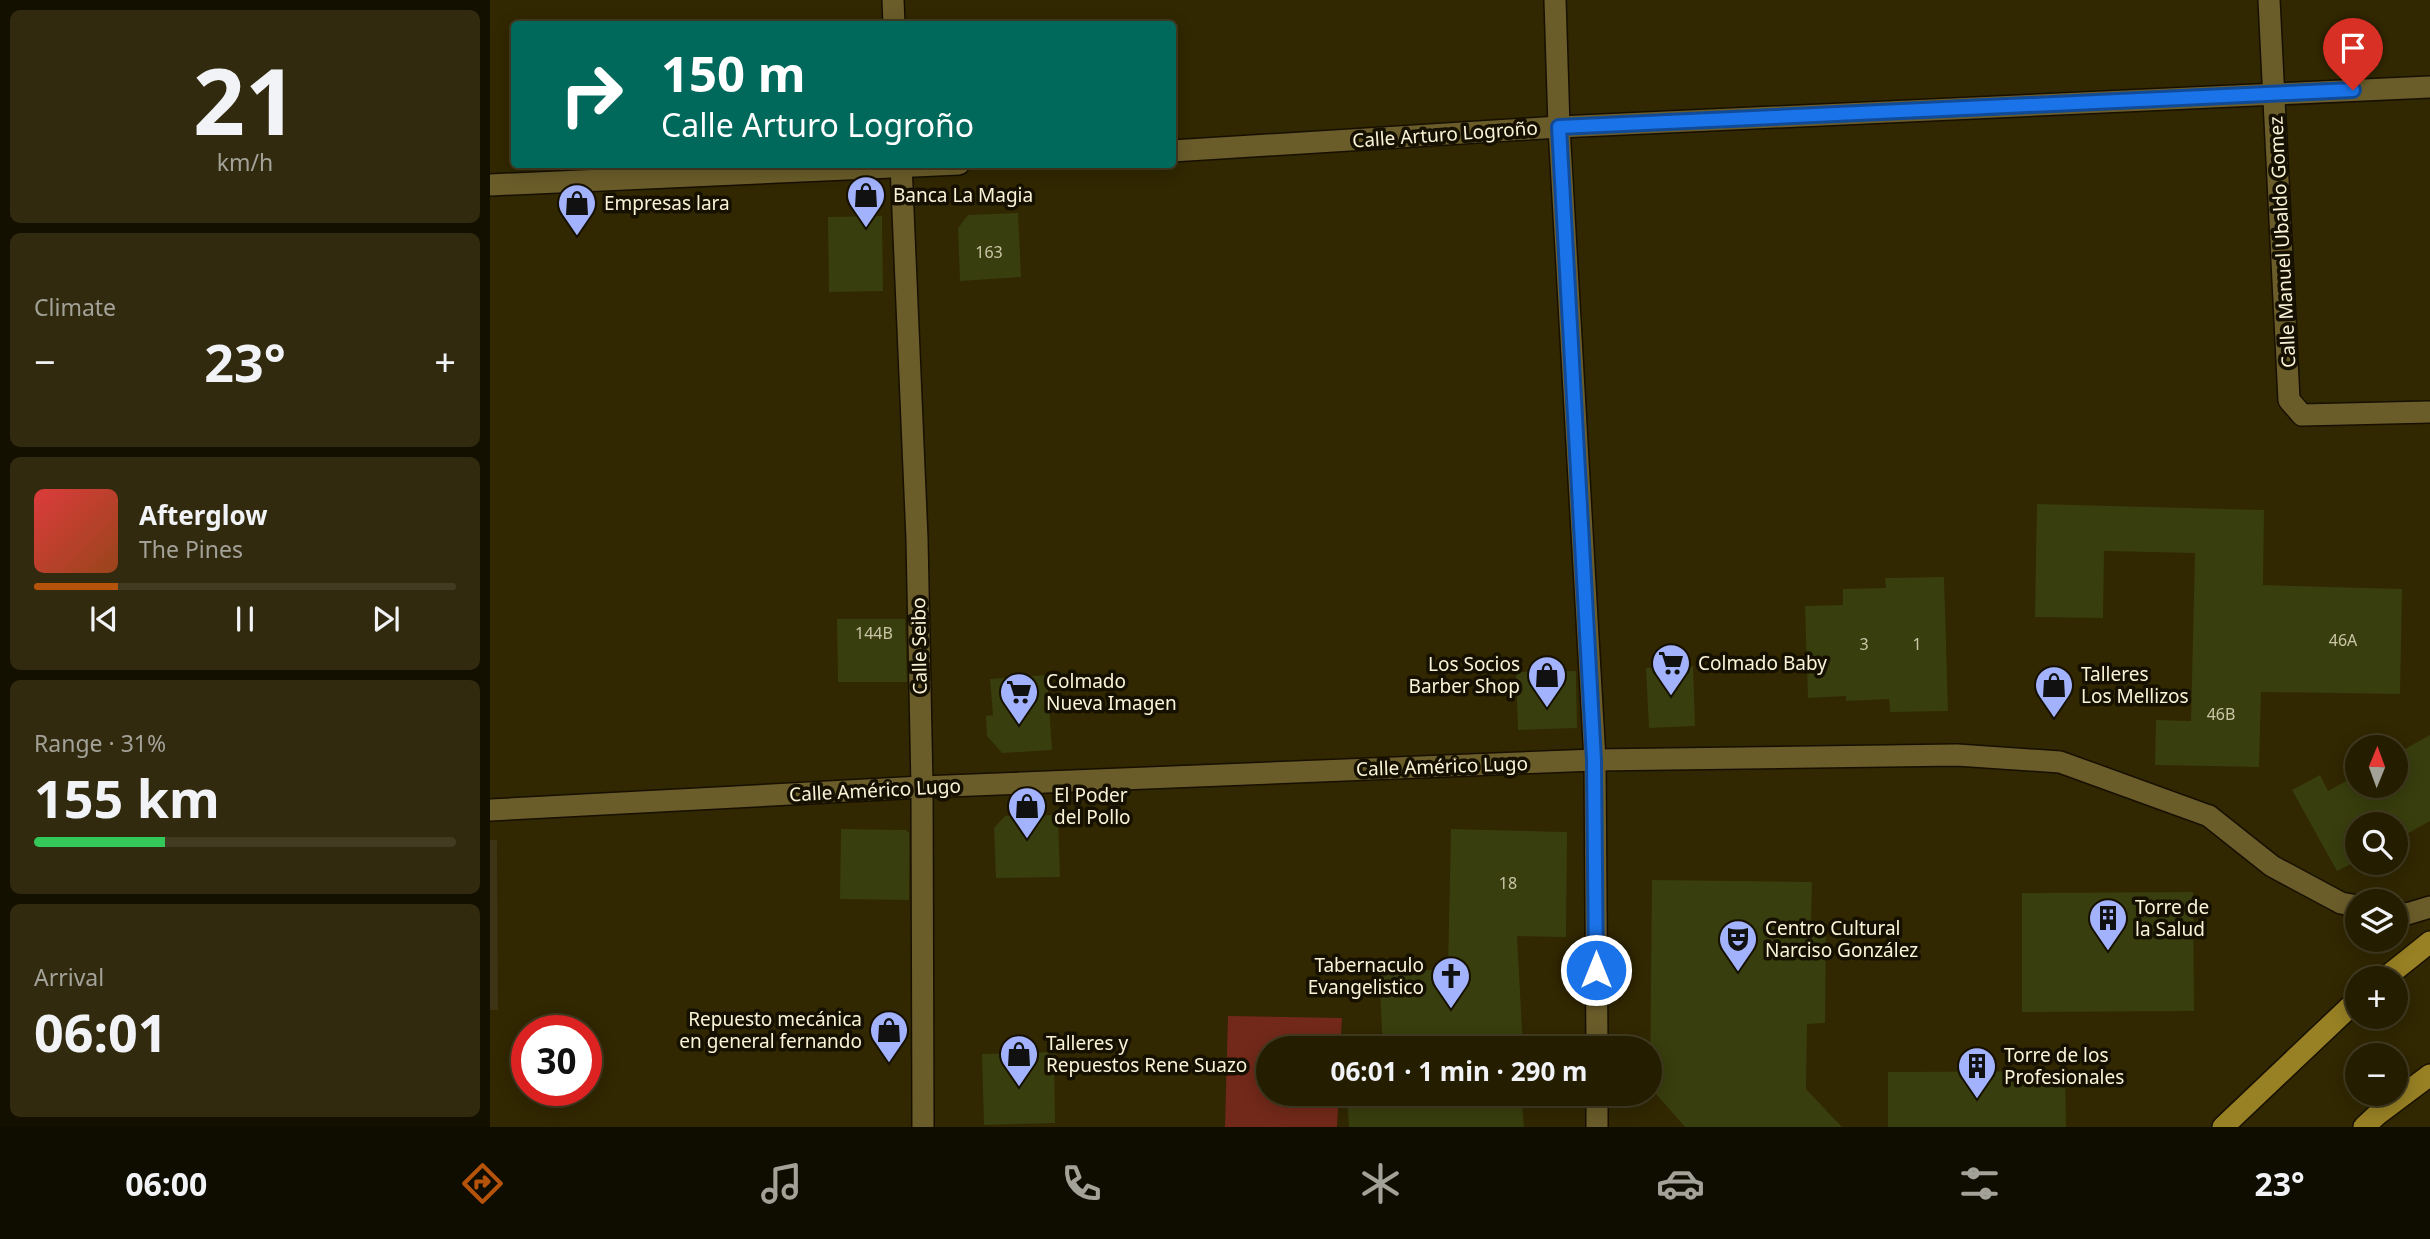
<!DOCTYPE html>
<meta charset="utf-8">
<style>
body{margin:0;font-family:"Noto Sans",sans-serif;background:#312a0f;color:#f1f3f6;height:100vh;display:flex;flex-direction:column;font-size:26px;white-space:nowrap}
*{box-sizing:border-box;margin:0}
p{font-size:23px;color:#a3a299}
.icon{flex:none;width:38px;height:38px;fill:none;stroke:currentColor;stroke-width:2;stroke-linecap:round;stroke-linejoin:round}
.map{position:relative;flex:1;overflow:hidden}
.panel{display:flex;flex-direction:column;gap:10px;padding:10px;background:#141000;width:490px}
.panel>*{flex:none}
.banner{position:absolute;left:21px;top:21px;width:665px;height:147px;border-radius:7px;box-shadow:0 4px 18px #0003,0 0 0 2px #423b22;background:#00695c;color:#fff;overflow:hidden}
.needle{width:46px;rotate:1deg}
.controls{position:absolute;left:1855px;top:735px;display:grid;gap:14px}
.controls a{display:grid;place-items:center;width:63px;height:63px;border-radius:50%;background:#251d00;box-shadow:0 4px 18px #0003,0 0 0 2px #423b22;font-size:35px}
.speed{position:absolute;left:21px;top:1015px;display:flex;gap:14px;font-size:35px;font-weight:700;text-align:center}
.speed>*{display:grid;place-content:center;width:91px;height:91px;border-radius:50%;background:#251d00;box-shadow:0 4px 18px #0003,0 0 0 2px #423b22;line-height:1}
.speed .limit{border:10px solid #d22;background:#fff;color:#111}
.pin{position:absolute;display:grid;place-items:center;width:60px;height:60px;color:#fff;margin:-72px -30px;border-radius:50% 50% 50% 0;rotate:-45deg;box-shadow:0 0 7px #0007}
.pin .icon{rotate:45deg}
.me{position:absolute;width:77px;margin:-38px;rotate:0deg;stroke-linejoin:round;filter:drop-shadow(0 0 5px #0008)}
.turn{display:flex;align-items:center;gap:24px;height:147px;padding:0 35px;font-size:32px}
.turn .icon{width:91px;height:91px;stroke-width:2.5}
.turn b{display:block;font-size:49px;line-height:60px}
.big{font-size:52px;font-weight:700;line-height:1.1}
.panel .widget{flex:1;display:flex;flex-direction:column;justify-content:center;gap:10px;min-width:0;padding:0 24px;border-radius:10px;background:#312a0f}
.panel .dial{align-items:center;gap:0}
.dial b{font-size:91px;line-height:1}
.song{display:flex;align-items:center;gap:21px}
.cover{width:84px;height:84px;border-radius:10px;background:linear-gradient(135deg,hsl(0 70% 55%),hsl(20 70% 35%))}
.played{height:7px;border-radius:4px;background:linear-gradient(90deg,#b45309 20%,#423b22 20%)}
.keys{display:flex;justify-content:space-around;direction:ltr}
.heat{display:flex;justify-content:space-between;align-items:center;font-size:38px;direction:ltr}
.charge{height:10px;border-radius:5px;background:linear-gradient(90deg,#34c759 31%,#423b22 0)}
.trip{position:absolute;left:766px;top:1036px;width:406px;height:70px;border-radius:35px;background:#251d00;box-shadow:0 4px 18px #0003,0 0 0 2px #423b22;font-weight:700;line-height:70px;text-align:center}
.tabs{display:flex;height:112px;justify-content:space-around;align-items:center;background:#0f0c00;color:#a3a299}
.tabs .icon{width:49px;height:49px}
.tabs .current{color:#b45309}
.tabs b{font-size:32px;color:#f1f3f6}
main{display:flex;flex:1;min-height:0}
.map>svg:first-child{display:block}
.built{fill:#3c3414}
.green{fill:#722919}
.building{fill:#393e0e}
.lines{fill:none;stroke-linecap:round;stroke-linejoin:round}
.minor-casing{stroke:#171000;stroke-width:24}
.tertiary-casing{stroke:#171000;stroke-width:24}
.primary-casing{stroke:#171000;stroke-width:24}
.minor{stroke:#6b5d2a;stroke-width:21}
.tertiary{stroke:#6b5d2a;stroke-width:21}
.primary{stroke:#988124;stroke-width:21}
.route-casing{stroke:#114b97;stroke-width:18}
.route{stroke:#1a73e8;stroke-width:12}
.labels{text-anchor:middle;stroke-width:7;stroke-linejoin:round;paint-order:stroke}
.number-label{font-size:16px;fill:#cac6a6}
.street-label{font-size:19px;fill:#fbf3d8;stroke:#151000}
.poi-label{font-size:19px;fill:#fbf3d8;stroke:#151000;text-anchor:start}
</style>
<main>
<section class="panel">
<div class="widget dial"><b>21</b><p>km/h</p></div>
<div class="widget"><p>Climate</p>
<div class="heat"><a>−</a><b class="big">23°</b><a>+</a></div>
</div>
<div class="widget">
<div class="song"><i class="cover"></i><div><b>Afterglow</b><p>The Pines</p></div></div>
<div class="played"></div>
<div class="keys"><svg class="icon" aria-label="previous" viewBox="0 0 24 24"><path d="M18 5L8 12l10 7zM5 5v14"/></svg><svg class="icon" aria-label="pause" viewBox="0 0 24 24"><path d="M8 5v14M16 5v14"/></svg><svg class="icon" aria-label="next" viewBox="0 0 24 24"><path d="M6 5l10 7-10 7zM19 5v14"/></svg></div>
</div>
<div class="widget"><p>Range · 31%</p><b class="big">155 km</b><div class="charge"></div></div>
<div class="widget"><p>Arrival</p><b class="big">06:01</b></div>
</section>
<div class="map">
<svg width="1940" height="1127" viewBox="0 0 1940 1127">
<rect width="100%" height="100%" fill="#312700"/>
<polygon class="built" points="0,840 7,840 8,1010 0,1010"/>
<polygon class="green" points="738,1016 852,1018 850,1048 779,1048 779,1094 849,1094 847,1127 735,1127"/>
<g class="building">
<polygon points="528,213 531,277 470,281 468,228 478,215"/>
<polygon points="392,216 393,291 339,292 338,217"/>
<polygon points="1547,504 1774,510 1773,585 1912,589 1910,694 1771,692 1769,767 1665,765 1666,720 1701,721 1705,553 1614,551 1613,618 1545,617"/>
<polygon points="1454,577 1458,711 1400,712 1399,699 1356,701 1356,696 1318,698 1315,606 1353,605 1353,589 1396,588 1395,578"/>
<polygon points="347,619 415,619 417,682 348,682"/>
<polygon points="1203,666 1205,726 1159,728 1156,668"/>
<polygon points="1086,671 1087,728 1028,730 1026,672"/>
<polygon points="557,675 562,750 512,753 497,736 496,716 503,715 500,679"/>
<polygon points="1940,735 1940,821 1906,840 1906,824 1867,824 1867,861 1847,871 1802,790 1830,775 1838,791 1867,775 1867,786 1906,786 1906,754"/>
<polygon points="568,815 570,877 506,878 504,828 515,816"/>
<polygon points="351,829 416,830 419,833 419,900 350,899"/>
<polygon points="961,829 1077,832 1076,937 1027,936 1033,1048 893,1048 889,973 958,969"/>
<polygon points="1162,880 1322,882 1321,923 1336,922 1335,1023 1317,1024 1316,1089 1352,1127 1195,1127 1160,1087"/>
<polygon points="1703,892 1704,1011 1532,1012 1532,893"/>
<polygon points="564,1052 565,1123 494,1125 492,1054"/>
<polygon points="1575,1071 1576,1127 1398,1127 1398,1072"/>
<polygon points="896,1094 1031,1094 1034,1127 859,1127 857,1098"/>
</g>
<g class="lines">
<defs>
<g id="minor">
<polyline points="403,0 404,24"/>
<polyline points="1065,0 1069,127 1105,760 1107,1048"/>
<polyline points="1779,0 1799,400 1812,415 1940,412"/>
<polyline points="682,151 1069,127 1940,87"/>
<polyline points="411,164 427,539 432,787 433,1127"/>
<polyline points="0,185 469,164"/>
<polyline points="0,810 432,787 1105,760 1467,755 1570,762 1719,816"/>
<polyline points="1107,1094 1107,1127"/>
</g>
<g id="tertiary">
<polyline points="1719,816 1782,866 1851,903 1867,906"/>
<polyline points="1906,912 1917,914 1940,907"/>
</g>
<g id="primary">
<polyline points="1895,978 1940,942"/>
<polyline points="1733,1127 1867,1000"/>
<polyline points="1874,1127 1888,1114 1940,1075"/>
</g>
</defs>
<use href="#minor" class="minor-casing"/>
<use href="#tertiary" class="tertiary-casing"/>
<use href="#primary" class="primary-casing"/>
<use href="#minor" class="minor"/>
<use href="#tertiary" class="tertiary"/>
<use href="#primary" class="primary"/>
</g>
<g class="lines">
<defs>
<polyline id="route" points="1106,970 1104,760 1069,127 1863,90"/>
</defs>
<use href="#route" class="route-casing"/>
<use href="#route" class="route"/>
</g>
<defs>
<symbol id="shop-pin" viewBox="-11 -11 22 30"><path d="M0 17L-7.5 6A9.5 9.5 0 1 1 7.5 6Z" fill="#a2b2fd" stroke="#151000"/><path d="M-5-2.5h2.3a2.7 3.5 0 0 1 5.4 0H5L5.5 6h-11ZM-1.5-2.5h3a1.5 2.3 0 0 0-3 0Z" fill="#111"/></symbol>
<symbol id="supermarket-pin" viewBox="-11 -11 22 30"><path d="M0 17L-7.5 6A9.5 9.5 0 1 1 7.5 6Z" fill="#a2b2fd" stroke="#151000"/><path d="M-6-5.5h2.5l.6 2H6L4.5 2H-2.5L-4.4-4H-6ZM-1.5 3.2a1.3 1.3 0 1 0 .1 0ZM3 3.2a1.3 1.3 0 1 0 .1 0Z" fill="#111"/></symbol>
<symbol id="building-pin" viewBox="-11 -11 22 30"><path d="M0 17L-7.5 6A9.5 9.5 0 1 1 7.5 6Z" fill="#a2b2fd" stroke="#151000"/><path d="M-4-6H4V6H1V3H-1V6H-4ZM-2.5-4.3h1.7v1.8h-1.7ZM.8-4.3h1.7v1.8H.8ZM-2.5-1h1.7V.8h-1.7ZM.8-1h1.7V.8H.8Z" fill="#111"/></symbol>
<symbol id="theatre-pin" viewBox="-11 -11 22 30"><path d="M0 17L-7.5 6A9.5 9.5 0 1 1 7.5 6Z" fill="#a2b2fd" stroke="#151000"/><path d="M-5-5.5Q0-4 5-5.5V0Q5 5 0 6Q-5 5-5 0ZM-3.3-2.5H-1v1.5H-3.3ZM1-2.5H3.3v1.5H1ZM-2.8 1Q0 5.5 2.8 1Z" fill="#111"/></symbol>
<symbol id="church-pin" viewBox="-11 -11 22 30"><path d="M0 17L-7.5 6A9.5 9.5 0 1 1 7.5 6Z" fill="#a2b2fd" stroke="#151000"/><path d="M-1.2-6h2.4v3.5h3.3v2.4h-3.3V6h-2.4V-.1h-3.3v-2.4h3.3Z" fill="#111"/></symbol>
</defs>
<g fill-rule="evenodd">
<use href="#shop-pin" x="354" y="173" width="44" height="60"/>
<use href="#shop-pin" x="65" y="181" width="44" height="60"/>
<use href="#supermarket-pin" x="1159" y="641" width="44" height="60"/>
<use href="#shop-pin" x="1035" y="653" width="44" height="60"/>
<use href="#shop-pin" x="1542" y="663" width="44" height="60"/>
<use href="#supermarket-pin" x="507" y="670" width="44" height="60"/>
<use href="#shop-pin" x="515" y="784" width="44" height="60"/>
<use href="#building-pin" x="1596" y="896" width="44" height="60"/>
<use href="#theatre-pin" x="1226" y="917" width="44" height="60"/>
<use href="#church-pin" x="939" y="954" width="44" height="60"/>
<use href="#shop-pin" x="377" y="1008" width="44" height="60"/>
<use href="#shop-pin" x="507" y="1032" width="44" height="60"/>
<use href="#building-pin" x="1465" y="1044" width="44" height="60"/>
</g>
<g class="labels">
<g class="number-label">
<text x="499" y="258">163</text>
<text x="384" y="639">144B</text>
<text x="1853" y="646">46A</text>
<text x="1374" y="650">3</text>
<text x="1427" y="650">1</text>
<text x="1731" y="720">46B</text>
<text x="1018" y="889">18</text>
</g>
<g class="street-label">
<text transform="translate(955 134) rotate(-4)" y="7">Calle Arturo Logroño</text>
<text transform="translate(1792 242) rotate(-93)" y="7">Calle Manuel Ubaldo Gomez</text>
<text transform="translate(429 646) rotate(-91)" y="7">Calle Seibo</text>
<text transform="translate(952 766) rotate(-2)" y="7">Calle Américo Lugo</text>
<text transform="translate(385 790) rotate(-3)" y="7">Calle Américo Lugo</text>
</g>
<g class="poi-label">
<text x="403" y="202">Banca La Magia</text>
<text x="114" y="210">Empresas lara</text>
<text x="1208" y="670">Colmado Baby</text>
<text x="1030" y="671" text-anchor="end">Los Socios<tspan x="1030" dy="22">Barber Shop</tspan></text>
<text x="1591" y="681">Talleres<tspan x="1591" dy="22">Los Mellizos</tspan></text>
<text x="556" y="688">Colmado<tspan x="556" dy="22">Nueva Imagen</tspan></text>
<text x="564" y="802">El Poder<tspan x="564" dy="22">del Pollo</tspan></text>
<text x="1645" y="914">Torre de<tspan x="1645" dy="22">la Salud</tspan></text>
<text x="1275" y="935">Centro Cultural<tspan x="1275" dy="22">Narciso González</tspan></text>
<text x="934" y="972" text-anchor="end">Tabernaculo<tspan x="934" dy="22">Evangelistico</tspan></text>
<text x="372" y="1026" text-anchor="end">Repuesto mecánica<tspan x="372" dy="22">en general fernando</tspan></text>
<text x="556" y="1050">Talleres y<tspan x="556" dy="22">Repuestos Rene Suazo</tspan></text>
<text x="1514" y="1062">Torre de los<tspan x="1514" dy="22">Profesionales</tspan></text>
</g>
</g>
</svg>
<div class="controls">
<a><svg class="needle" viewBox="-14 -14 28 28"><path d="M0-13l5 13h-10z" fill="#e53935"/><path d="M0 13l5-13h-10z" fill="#a3a299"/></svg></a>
<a><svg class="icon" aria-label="search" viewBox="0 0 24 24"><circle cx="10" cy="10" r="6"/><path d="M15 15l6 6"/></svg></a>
<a><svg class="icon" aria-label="layers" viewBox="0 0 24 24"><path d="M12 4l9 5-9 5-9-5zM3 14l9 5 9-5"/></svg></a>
<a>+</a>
<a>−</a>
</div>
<div class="speed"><div class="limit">30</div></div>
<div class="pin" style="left:1863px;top:90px;background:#d93025"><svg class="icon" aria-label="arrive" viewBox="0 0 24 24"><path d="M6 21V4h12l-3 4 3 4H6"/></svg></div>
<svg class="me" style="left:1106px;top:970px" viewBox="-20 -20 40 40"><circle r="17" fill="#1a73e8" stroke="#fff" stroke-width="3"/><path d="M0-11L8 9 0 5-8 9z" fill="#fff"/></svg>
<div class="trip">06:01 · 1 min · 290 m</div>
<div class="banner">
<div class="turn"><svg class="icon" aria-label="right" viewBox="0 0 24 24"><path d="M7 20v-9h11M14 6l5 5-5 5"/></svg><div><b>150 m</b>Calle Arturo Logroño</div></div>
</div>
</div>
</main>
<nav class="tabs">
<b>06:00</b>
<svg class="icon current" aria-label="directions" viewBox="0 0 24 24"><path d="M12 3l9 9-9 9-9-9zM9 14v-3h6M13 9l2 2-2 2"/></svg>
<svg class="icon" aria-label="music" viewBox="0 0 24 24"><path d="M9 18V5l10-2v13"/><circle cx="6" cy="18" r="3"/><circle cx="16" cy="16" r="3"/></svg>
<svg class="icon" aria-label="phone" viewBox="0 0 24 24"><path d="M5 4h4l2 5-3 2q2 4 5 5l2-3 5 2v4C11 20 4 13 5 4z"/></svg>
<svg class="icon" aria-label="climate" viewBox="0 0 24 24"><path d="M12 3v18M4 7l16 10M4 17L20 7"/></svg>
<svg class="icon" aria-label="car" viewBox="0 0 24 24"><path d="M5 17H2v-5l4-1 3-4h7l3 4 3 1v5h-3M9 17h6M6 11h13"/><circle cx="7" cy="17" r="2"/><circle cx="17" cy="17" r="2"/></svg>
<svg class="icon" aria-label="filters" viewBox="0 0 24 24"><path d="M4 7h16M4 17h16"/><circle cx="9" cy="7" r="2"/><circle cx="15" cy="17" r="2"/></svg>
<b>23°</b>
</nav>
